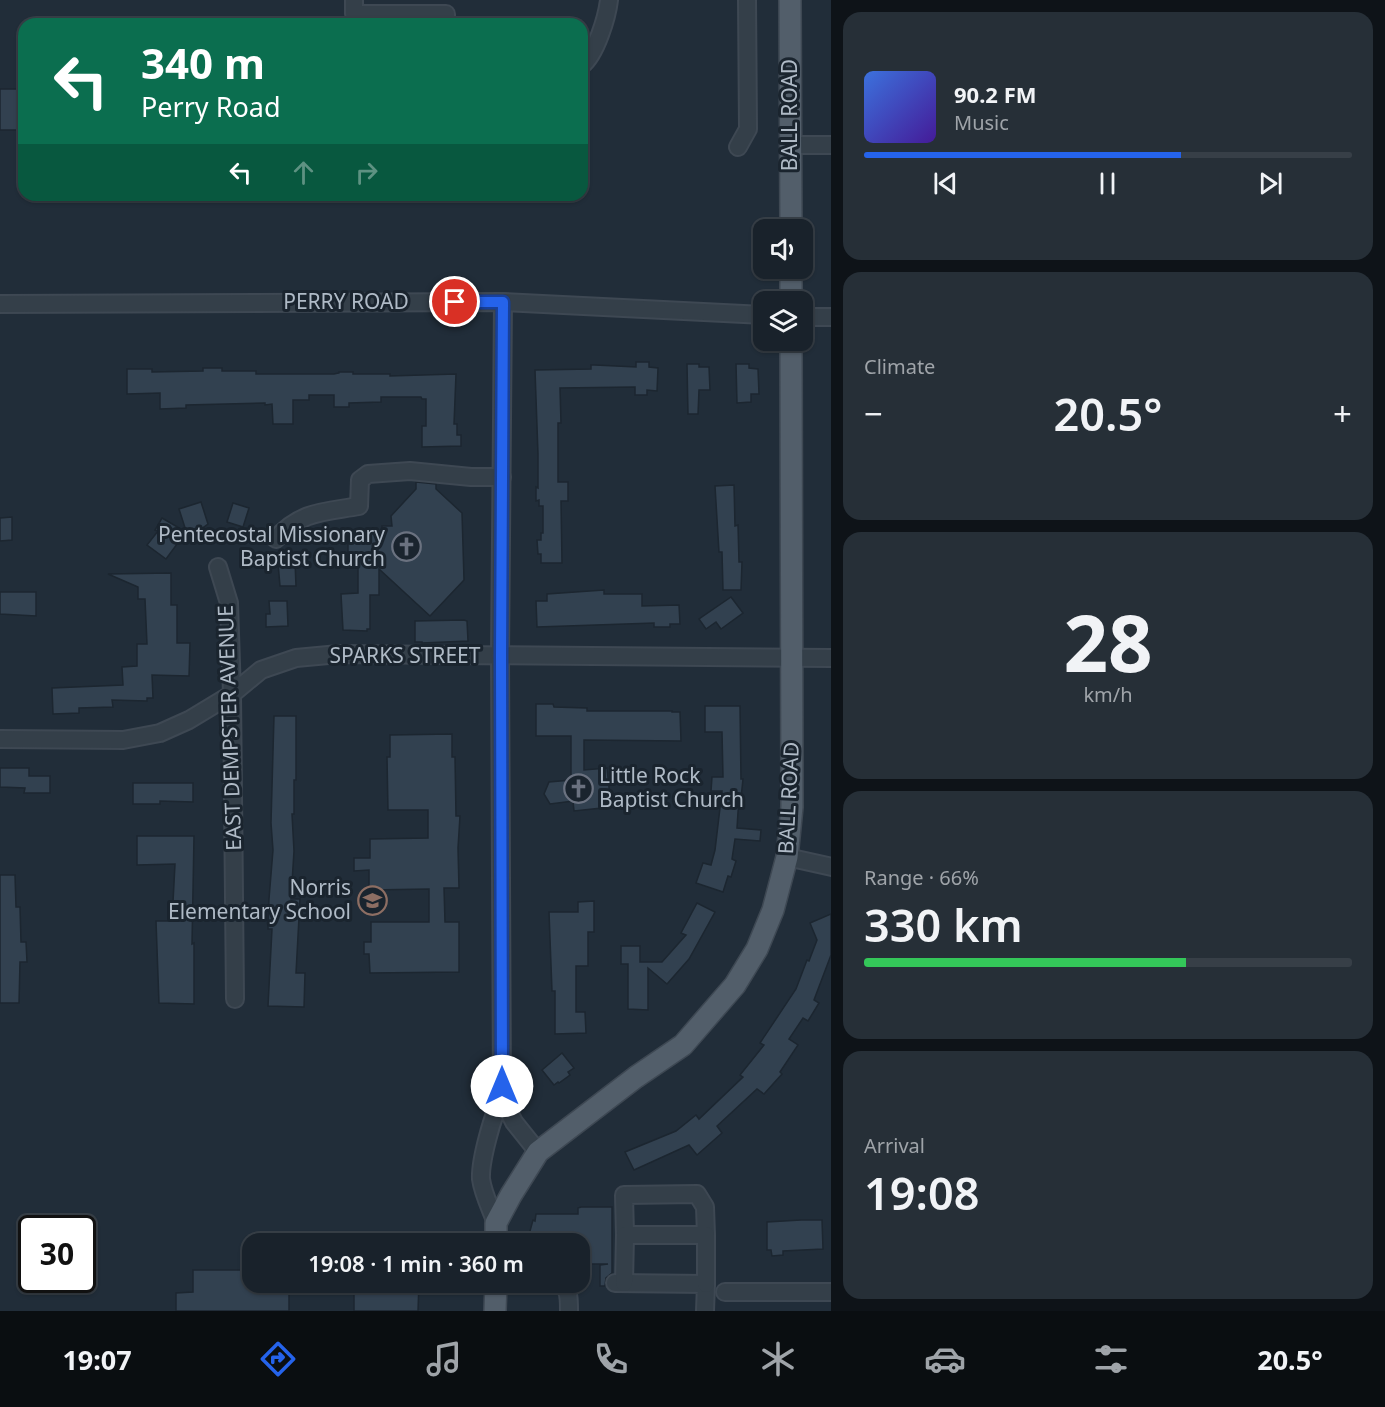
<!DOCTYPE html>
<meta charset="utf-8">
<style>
body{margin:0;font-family:"Noto Sans",sans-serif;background:#262f37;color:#f1f3f6;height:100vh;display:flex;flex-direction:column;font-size:22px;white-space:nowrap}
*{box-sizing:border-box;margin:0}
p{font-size:20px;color:#9fa4a9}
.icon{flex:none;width:33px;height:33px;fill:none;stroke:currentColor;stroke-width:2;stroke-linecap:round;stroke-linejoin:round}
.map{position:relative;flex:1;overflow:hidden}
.side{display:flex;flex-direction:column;gap:12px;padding:12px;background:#0e1318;width:554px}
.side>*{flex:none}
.banner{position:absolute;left:18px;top:18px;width:570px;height:183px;border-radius:18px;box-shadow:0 2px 4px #0004,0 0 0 2px #373f47;background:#0b6e4f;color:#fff;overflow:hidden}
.controls{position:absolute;left:753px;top:219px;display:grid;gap:12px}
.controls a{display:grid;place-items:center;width:60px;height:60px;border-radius:12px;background:#19222b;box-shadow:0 2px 4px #0004,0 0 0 2px #373f47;font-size:30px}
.speed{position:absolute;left:18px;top:1215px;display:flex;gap:12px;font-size:30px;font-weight:700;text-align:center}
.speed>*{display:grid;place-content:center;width:78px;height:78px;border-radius:50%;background:#19222b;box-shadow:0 2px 4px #0004,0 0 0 2px #373f47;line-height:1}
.speed .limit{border:3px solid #111;border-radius:9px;background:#fff;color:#111}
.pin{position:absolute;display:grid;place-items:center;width:51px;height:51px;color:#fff;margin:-26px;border:3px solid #fff;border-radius:50%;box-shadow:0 2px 6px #0007}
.me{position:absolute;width:66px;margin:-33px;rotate:0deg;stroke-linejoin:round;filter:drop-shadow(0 0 4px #0008)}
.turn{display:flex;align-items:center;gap:21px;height:126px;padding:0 24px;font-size:27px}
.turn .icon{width:78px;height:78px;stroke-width:2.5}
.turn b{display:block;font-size:42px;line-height:51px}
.lanes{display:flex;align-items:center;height:57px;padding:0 24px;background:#0003;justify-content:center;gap:30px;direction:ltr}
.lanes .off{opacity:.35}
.big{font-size:45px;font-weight:600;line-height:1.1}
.side .tile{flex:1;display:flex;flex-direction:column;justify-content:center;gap:9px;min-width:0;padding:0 21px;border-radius:18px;background:#262f37}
.side .dial{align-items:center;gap:0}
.dial b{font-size:78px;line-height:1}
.song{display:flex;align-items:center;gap:18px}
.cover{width:72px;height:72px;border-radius:9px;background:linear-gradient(135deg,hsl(220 70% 55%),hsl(260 70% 35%))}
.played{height:6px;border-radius:3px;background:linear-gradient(90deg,#2563eb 65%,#373f47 65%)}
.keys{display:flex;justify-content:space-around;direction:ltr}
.heat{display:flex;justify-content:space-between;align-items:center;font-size:33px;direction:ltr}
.charge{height:9px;border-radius:4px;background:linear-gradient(90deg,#34c759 66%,#373f47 0)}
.trip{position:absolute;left:242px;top:1233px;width:348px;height:60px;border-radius:18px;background:#19222b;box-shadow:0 2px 4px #0004,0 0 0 2px #373f47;font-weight:600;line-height:60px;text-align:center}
.menu{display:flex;height:96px;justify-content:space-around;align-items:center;background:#0a0e11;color:#9fa4a9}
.menu .icon{width:42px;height:42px}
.menu .selected{color:#2563eb}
.menu b{font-size:27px;color:#f1f3f6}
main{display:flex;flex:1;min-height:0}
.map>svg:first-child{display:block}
.building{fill:#324150;stroke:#1c2630;stroke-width:1.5}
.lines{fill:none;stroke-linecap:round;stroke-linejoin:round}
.minor-casing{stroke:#3e4853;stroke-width:20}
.major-casing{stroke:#3e4853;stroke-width:24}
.minor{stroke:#343f49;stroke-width:16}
.major{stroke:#525e6a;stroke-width:21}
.route-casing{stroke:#184099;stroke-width:15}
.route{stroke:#2563eb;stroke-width:10}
.labels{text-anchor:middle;stroke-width:6;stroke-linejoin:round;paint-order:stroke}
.street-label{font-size:21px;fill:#afbac6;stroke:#1a242e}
.poi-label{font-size:21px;fill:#afbac6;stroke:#1a242e;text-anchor:end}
</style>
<main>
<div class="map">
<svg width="832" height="1311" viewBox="0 0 832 1311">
<rect width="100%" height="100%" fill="#212d39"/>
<g class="building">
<rect x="0" y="89" width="24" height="41"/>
<polygon points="636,362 649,362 649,367 658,368 657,391 647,390 647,395 635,395 635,387 560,388 561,423 558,423 558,482 568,482 568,501 561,501 562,563 541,563 541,554 538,554 537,540 541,540 541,533 543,533 543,506 539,506 539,500 536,501 536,487 538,488 538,454 535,370 591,369 591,365 595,365 636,367"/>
<polygon points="687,364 699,364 699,367 709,367 710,390 699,390 698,414 688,414"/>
<polygon points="736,364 749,364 749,368 758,369 759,394 751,394 751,402 737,403"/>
<polygon points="203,368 222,368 222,371 256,371 256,374 334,374 339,373 339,372 353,372 353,374 390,374 390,376 456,374 454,424 457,424 457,435 461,435 461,446 422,447 422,426 426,426 426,399 422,399 421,397 381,397 381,402 349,403 349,407 334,407 334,395 309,395 309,400 293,400 293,424 273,424 272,404 265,405 265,403 186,405 186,408 160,409 160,393 127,394 127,369 152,369 152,372 203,371"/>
<polygon points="416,482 436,484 436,489 462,513 464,580 430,616 379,569 379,595 370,595 370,629 367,629 367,631 343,630 341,594 358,593 358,561 348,561 348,531 382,531 382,526 392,526 391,516 416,489"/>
<polygon points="734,485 735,526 738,525 739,562 742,562 741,590 723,590 722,552 719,552 715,486"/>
<polygon points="201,502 208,524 201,529 187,534 179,509"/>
<polygon points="233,503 249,508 243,527 227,522"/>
<polygon points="12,517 12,540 0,541 0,518"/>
<polygon points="162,518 186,532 166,559 147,545 158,531 155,530"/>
<polygon points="295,562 296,586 280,586 278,563"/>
<polygon points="171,573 171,605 177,605 177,643 190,643 189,676 152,675 153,698 147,698 147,701 112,700 113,707 79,708 79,713 53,714 52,688 123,685 122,667 137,666 137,644 147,644 145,599 138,599 138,587 108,574"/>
<polygon points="604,590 604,594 642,594 642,606 679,605 680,624 670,624 670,627 654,627 654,623 537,627 536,601 547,601 547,594"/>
<polygon points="0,592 36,592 36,616 0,614"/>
<polygon points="731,597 743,613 721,629 716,622 706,629 699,619"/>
<polygon points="269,601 287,601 288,626 266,627 266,614 270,614"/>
<polygon points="464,620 467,621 468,641 422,643 422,642 415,642 415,621"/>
<polygon points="536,704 553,704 554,707 587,708 587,711 672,711 672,712 680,712 681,741 584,740 584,770 607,768 611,807 574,811 573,801 550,804 544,794 549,782 571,780 571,736 536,736"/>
<polygon points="705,706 740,706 741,779 743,779 741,798 739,797 737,828 761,830 760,841 735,839 732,859 736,861 731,877 728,876 723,892 696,883 703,863 711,865 715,850 722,791 711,791 712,777 723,777 722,732 705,732"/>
<polygon points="274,716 296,716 296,780 294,780 294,814 292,814 294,851 291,899 300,899 296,973 305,973 304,1007 268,1006 272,929 268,929 269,899 273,850 271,823"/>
<polygon points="452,734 452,757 455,757 456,816 460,816 458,848 459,888 444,888 445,922 459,922 459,972 370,973 369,954 364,954 364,942 371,942 371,922 429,922 429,889 369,890 369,870 354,871 354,858 370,858 370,839 428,838 428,810 388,810 387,757 390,757 390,735"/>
<polygon points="0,768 29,768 29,776 50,776 50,793 24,793 25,788 0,787"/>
<polygon points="133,783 193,783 193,802 160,801 160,804 133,804"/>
<polygon points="137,836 194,836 192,944 194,943 194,1004 159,1003 156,921 172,921 175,864 137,865"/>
<polygon points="0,875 15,875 16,907 20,907 21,942 26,942 27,962 20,962 19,1003 0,1003"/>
<polygon points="594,901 594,932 588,932 588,966 576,966 576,1012 585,1012 586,1033 555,1034 555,991 552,991 549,912 578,912 578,902"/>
<polygon points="697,903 715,912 689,959 667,984 648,968 648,1010 628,1009 628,964 621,964 621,946 640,946 640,962 662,962 686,935 681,933"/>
<polygon points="831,914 831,955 814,1000 819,1003 808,1021 803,1018 789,1039 798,1045 780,1072 782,1074 764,1094 757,1089 717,1126 722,1133 697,1155 689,1145 634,1170 625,1152 676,1131 696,1115 699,1119 743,1077 740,1075 764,1045 760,1043 796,989 807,960 809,961 817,940 810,923"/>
<polygon points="562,1053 574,1068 568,1072 570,1075 559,1083 558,1082 554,1085 542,1070"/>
<polygon points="581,1207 612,1207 612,1273 606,1278 605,1286 600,1286 600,1265 608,1264 579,1264 579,1244 533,1242 530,1231 533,1220 535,1221 536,1214 578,1214 578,1208"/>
<polygon points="801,1220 822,1220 823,1249 783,1251 783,1255 772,1256 771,1250 767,1250 767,1222"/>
<polygon points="193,1270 252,1270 252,1282 267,1282 267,1292 289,1292 289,1311 176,1311 176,1293 193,1292"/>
<polygon points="354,1282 419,1282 418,1311 354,1311"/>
</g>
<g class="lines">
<defs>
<g id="minor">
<polyline points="354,0 354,14 446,14 446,24"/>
<path d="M582,65C596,54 607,17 609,0"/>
<polyline points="791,145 832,145"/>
<polyline points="738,147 748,129 747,0"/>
<polyline points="0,304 503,302 764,315"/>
<polyline points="802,317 832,317"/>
<path d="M276,539C300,511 325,512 359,506L360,480L368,474L410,471L471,477H502"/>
<polyline points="218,567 229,603 232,694 235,999"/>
<polyline points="0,739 123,740 160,733 189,720 232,694 261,670 296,658 339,654 832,658"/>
<polyline points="787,857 832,867"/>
<polyline points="502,1098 500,656 503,302"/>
<path d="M496,1223C491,1209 483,1194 481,1179C480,1161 493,1113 502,1098L514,1122L538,1152"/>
<polyline points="625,1235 624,1195 697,1194 705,1207 706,1235"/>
<path d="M542,1282C567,1284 569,1286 569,1311"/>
<polyline points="615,1283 706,1284 705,1311"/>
<polyline points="624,1283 625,1235 706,1235 706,1284"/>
<polyline points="725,1292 832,1292"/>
</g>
<g id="major">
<polyline points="790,0 791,230"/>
<polyline points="791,268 791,302"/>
<polyline points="496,1244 496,1223 511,1195 538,1152 636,1077 683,1045 735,985 757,949 773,910 787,857 792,807 791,340"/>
<polyline points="495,1311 496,1282"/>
</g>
</defs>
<use href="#minor" class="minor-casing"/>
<use href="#major" class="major-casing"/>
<use href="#minor" class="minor"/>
<use href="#major" class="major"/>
</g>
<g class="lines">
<defs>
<polyline id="route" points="455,302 503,302 501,656 502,1086"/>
</defs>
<use href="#route" class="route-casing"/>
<use href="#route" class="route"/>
</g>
<defs>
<symbol id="church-ring" viewBox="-11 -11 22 22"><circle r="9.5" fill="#1a242e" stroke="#6b7280" stroke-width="1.5"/><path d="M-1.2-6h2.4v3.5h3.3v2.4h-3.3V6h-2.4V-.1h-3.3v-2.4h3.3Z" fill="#6b7280"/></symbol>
<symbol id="school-ring" viewBox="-11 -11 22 22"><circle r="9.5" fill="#1a242e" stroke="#8d6e63" stroke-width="1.5"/><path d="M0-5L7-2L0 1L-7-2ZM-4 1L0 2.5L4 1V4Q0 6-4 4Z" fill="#8d6e63"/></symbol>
</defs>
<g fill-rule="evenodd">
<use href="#church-ring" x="390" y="530" width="33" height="33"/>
<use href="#church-ring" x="562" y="772" width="33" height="33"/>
<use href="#school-ring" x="356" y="884" width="33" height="33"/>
</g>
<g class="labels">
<g class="street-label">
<text transform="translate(790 115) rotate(-90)" y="7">BALL ROAD</text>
<text x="346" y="309">PERRY ROAD</text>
<text x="405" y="663">SPARKS STREET</text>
<text transform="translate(230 728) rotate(-92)" y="7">EAST DEMPSTER AVENUE</text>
<text transform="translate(789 798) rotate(-87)" y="7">BALL ROAD</text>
</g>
<g class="poi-label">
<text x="385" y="542">Pentecostal Missionary<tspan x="385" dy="24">Baptist Church</tspan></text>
<text x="599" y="783" text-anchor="start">Little Rock<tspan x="599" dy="24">Baptist Church</tspan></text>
<text x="351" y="895">Norris<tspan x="351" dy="24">Elementary School</tspan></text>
</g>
</g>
</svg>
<div class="controls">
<a><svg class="icon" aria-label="sound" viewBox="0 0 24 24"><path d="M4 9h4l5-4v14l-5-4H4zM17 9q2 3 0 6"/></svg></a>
<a><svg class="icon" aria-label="layers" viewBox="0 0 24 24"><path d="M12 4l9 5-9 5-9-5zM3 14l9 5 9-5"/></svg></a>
</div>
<div class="speed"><div class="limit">30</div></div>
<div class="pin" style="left:455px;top:302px;background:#d93025"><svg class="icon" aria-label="arrive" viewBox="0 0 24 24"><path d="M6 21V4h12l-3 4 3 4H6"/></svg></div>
<svg class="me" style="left:502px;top:1086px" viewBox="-20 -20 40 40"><circle r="19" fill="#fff"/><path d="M0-13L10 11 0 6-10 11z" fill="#2563eb"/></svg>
<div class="trip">19:08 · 1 min · 360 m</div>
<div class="banner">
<div class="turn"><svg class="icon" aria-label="left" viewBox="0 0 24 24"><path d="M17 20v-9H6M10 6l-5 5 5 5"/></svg><div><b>340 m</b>Perry Road</div></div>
<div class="lanes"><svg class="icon" aria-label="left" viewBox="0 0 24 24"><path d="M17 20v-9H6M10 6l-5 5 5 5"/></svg><svg class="icon off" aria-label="ahead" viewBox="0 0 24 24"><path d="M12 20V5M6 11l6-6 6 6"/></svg><svg class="icon off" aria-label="right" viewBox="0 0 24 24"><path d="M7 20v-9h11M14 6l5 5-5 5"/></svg></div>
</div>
</div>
<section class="side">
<div class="tile">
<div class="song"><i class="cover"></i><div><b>90.2 FM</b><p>Music</p></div></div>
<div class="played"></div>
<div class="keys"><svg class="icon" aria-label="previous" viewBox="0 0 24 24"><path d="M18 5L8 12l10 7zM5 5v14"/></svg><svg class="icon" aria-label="pause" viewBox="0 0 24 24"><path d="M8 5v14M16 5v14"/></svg><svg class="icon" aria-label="next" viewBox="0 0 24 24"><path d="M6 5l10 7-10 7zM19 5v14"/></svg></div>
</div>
<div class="tile"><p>Climate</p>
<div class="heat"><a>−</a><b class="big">20.5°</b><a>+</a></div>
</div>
<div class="tile dial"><b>28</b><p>km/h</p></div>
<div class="tile"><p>Range · 66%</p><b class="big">330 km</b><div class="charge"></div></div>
<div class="tile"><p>Arrival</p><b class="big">19:08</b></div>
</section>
</main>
<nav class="menu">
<b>19:07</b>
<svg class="icon selected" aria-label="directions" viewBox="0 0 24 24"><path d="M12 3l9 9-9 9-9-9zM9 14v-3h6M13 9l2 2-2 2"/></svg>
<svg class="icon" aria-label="music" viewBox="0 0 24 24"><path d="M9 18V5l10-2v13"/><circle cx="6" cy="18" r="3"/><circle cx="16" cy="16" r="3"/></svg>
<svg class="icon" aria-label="phone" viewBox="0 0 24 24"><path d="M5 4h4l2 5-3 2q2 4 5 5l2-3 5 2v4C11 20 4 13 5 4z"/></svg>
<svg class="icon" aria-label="climate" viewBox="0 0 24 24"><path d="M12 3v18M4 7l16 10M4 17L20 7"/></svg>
<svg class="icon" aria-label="car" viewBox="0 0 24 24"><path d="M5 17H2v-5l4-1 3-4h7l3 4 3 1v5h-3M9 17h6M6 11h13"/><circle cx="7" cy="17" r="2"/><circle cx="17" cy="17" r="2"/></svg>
<svg class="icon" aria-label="filters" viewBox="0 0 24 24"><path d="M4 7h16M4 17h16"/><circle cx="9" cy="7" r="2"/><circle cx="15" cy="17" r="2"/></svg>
<b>20.5°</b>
</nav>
